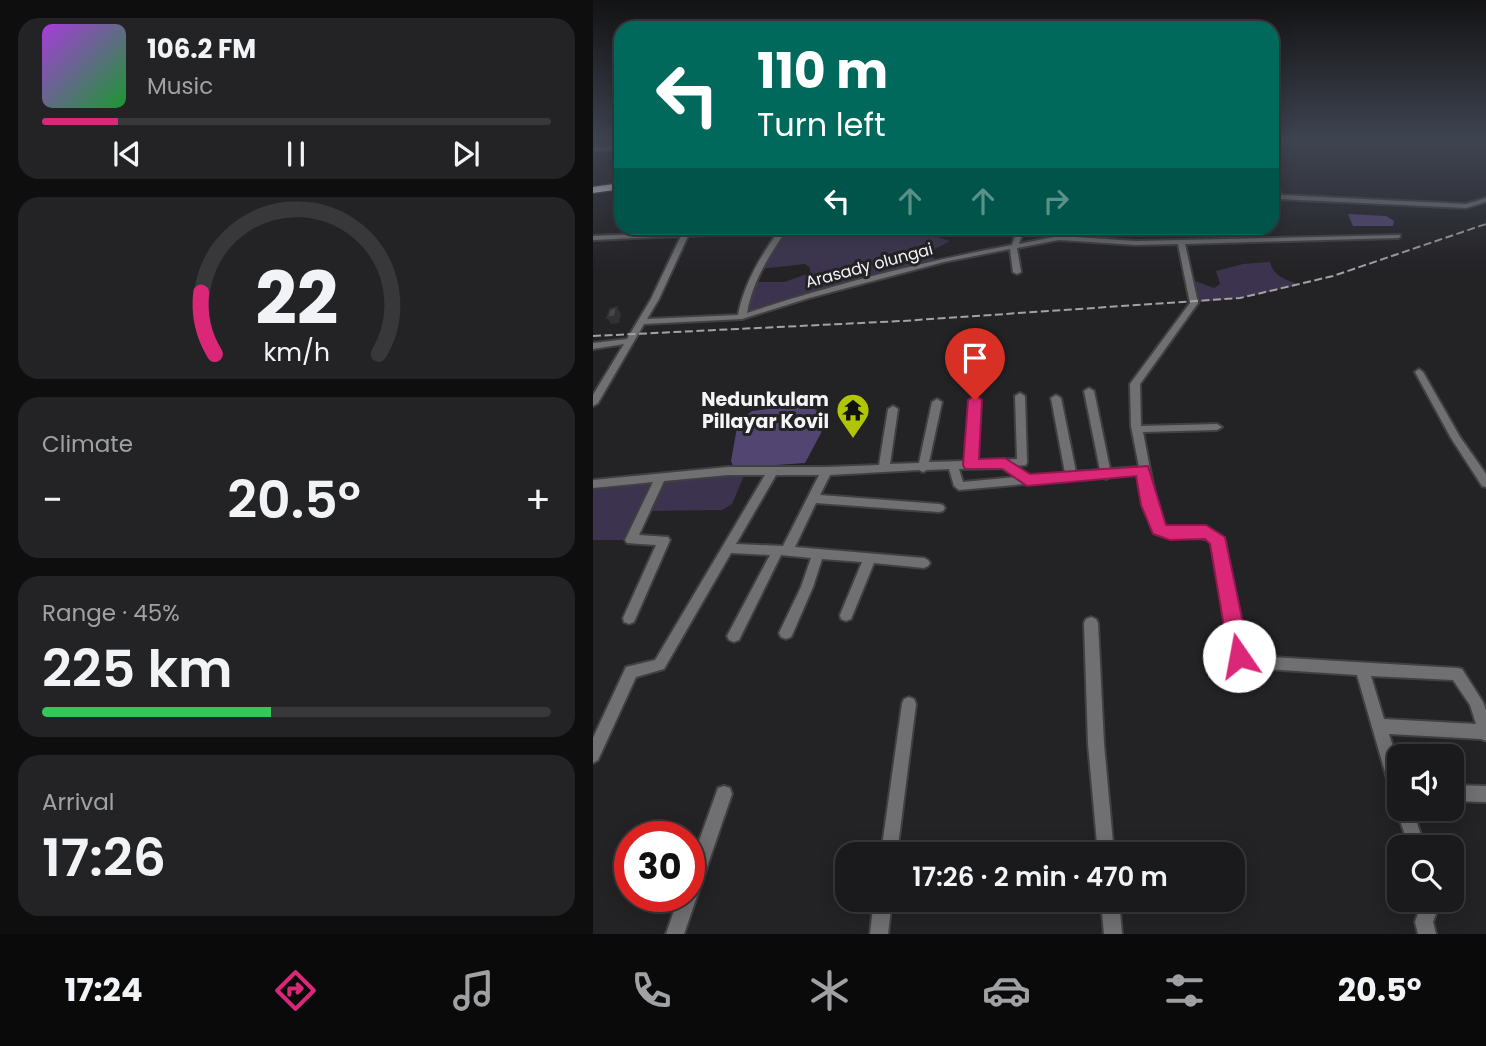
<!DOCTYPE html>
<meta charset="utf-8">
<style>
body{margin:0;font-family:Poppins,sans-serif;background:#232325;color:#f1f3f6;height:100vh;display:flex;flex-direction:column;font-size:26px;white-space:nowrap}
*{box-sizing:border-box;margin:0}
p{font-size:23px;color:#9fa1a3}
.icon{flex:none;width:38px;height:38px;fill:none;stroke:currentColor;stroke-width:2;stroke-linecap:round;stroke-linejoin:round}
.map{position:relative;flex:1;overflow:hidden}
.panel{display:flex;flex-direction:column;gap:18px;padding:18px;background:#0e0e0f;width:593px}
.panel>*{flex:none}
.banner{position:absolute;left:21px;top:21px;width:665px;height:214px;border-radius:21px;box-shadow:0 4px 18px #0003,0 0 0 2px #38383b;background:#00695c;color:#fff;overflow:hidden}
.tools{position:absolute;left:794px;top:744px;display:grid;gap:14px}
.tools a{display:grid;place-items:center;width:77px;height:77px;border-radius:14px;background:#1a1a1c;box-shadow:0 4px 18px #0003,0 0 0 2px #38383b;font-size:35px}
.speed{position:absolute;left:21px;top:821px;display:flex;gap:14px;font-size:35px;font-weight:700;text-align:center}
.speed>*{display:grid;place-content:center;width:91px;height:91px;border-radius:50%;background:#1a1a1c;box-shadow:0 4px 18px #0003,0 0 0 2px #38383b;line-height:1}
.speed .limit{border:10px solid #d22;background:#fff;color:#111}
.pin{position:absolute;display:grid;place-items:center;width:60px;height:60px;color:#fff;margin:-72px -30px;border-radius:50% 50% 50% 0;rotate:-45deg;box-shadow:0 0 7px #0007}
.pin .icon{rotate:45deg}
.me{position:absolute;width:77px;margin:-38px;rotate:348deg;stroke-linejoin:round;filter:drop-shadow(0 0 5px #0008)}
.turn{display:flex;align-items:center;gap:24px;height:147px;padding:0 28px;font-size:32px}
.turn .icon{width:91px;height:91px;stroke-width:2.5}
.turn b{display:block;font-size:49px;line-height:60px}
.lanes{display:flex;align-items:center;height:66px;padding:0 28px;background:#0003;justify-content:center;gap:35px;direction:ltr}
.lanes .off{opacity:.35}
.big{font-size:52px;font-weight:600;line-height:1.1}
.panel .card{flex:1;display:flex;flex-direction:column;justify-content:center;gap:10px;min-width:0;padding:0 24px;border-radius:21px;background:#232325}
.panel .dial{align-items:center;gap:0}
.dial svg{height:182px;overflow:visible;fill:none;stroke:#38383b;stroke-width:7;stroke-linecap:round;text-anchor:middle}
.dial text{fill:#f1f3f6;stroke:none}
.song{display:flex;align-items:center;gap:21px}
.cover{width:84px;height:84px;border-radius:10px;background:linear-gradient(135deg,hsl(280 70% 55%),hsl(130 70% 35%))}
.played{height:7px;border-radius:4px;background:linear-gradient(90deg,#db2777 15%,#38383b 15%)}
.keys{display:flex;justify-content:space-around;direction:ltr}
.heat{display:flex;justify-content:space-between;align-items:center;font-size:38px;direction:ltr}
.charge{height:10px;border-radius:5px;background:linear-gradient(90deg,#34c759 45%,#38383b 0)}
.trip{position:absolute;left:242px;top:842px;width:410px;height:70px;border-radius:21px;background:#1a1a1c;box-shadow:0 4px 18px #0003,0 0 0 2px #38383b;font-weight:600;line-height:70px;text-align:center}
.tabs{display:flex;height:112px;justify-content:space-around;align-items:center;background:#0a0a0b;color:#9fa1a3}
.tabs .icon{width:49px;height:49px}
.tabs .active{color:#db2777}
.tabs b{font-size:32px;color:#f1f3f6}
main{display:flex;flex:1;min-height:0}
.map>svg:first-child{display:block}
.green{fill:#3c344e}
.water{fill:#534572}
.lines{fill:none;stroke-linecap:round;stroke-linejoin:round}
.minor-casing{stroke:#403f42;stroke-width:4}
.highway-casing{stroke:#403f42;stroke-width:3}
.minor{fill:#707072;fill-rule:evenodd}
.highway{fill:#dfdee3;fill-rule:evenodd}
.rail{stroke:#a2a1a4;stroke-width:2;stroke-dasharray:8 3.5;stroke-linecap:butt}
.shaded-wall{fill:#323234}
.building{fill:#48474b;stroke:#323234;stroke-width:2}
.route{fill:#db2777;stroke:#8e194d;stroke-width:2}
.labels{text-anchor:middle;stroke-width:6;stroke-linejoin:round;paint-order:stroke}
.far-street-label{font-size:16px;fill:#f5f4f6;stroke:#232225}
.poi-label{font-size:19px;font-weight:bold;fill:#f5f4f6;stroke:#232225;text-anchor:end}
</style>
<main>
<section class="panel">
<div class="card">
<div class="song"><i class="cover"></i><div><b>106.2 FM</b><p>Music</p></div></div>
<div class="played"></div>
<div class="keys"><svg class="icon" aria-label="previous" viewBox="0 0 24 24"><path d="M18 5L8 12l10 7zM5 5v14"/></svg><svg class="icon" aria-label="pause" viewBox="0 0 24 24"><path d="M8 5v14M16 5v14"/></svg><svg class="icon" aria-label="next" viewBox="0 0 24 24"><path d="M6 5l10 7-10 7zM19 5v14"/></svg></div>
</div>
<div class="card dial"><svg viewBox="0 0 100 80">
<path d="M14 69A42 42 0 1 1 86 69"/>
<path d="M14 69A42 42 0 0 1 8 42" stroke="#db2777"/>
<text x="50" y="56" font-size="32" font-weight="700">22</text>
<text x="50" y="72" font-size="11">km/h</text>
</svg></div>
<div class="card"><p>Climate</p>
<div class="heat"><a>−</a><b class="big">20.5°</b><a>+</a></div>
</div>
<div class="card"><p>Range · 45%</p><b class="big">225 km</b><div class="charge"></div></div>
<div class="card"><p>Arrival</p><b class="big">17:26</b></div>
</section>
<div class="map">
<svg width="893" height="934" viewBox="0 0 893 934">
<rect width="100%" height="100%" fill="#232225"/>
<g class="green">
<polygon points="234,228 339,228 343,229 344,237 357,241 340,250 341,263 267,282 149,317 160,282 191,282 217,273 217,268 212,264 166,269 190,230"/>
<path d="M677,262C680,276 695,281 708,285L647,298L601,303L599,280L621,288L627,284L623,271L650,264Z"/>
<polygon points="153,471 139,504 129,510 53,511 38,540 0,540 0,484"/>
</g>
<g class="water">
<polygon points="755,214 793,216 801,221 800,226 760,226"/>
<polygon points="204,405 219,407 231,416 228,433 212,463 141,468 138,461 145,422 159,411"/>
</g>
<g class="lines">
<defs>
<g id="minor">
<polygon points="28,146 28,150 0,151 0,147"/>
<polygon points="679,166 682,167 683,168 679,170"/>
<polygon points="679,174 682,176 688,195 873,204 893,198 893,202 873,208 686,199 679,198 679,194 682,194 679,185"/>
<path d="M94,228L97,230L96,232L237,228L234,230L192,232C175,257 159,283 154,313C241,284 329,262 419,245L425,228H431L426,244L466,236L543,241L807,235V237L805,238L592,244L605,303L547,384L548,426L624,424L629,427L624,430L550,432L567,522C586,538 615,520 632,541L652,652L658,656L864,668L869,669L890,702L893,710V741L888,739L796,734L807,769V808H819L832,847H816L803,808L805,803L801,802L799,796L764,675L656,668L641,660L621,543C601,530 578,545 558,527L547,474L517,477L513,479L509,477L366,490L361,486L356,469L334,470L330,472L326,470L237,475L227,495L346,504L350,505L352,508L350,511L346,512L223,503L202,547L331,558L335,560L337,563L335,566L331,568L281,563L258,619L253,621L248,619L247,615L269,562L229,559L220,587L200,633L198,637L193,639L188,637L186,633L208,587L218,558L188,555L146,640L141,642L136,640L134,636L177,555L138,553L71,669L43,677L5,760L0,763V738L33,667L62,660L64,657L172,475H135L71,481L46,535L75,537L77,540L41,622L36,624L31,622L30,618L63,545L34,543L32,540L60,482L0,488V480L135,467H233L286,465L295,409L300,406L305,409L297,464L326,463L339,402L344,399L349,402L336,462L373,461L377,400L382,397L387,400L383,461L424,459L422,396L427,393L432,396L434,462L433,465L423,466L436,476L472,473L458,398L463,395L468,398L483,472L507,470L491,391L496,388L501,391L517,469L546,467L538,426L537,384L597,303L585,244L543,245L466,240L424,248L428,272L424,274L420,272L417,249L351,262L216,298L149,319L51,324L5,403L0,406V395L31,344L0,349V343L34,339L58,299L88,236L0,240V236L90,232ZM185,232C167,257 151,284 145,315L54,319L66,299L95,236ZM410,468L423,477L370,482L366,469ZM183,475H226L190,546L143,544ZM778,676L860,680L877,705L883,724L791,719Z"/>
<polygon points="826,369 830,372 867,437 893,474 893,487 889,486 858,438 822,372"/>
<polygon points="498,617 503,619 505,623 511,744 521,854 505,854 495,744 491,623 493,619"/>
<polygon points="316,697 321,699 323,704 304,854 288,854 309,704 311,699"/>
<polygon points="859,785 893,786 893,802 859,801"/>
<polygon points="131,786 137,788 139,794 91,934 73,934 86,896 96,896 96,869 125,788"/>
<polygon points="281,900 299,900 295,934 277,934"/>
<polygon points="508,900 526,900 529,934 511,934"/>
<polygon points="830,900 848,900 840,922 843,934 825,934 822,922"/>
</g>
<polygon id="highway" points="28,183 28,189 0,193 0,187"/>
</defs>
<use href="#minor" class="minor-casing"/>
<use href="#highway" class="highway-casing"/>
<use href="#minor" class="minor"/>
<use href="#highway" class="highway"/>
<polyline class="rail" points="0,336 309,321 647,298 740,276 893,224"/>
</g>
<polygon class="shaded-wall" points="24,307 28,314 26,323 18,324 14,318"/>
<polygon class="building" points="24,307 22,316 14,318 17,309"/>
<linearGradient id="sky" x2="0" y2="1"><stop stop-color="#131314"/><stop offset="0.52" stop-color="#3f4451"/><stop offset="1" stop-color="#3f4451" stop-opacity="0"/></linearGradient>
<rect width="893" height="271" fill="url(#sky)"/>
<polygon class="route" points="382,395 389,400 386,459 412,458 437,474 555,466 573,525 613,525 632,537 657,656 654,663 646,665 639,663 636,656 617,544 612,539 577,540 560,534 548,505 543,476 434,486 409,469 372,469 370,465 375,400"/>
<defs>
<symbol id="temple-pin" viewBox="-11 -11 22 30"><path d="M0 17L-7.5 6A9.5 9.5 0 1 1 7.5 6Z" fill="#afc505" stroke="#232225"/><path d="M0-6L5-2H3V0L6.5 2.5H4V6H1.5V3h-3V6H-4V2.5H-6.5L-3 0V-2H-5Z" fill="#111"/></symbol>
</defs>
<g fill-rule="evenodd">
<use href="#temple-pin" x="241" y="391" width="38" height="52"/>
</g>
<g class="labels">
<g class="far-street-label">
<text transform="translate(276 265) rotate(-15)" y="6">Arasady olungai</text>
</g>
<g class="poi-label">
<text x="236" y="406">Nedunkulam<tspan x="236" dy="22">Pillayar Kovil</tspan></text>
</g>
</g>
</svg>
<div class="tools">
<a><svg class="icon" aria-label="sound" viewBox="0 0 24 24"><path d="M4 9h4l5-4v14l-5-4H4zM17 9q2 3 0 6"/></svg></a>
<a><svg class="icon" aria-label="search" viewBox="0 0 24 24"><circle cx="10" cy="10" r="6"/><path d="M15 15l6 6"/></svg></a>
</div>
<div class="speed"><div class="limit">30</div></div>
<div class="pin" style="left:382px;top:400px;background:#d93025"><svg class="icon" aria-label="arrive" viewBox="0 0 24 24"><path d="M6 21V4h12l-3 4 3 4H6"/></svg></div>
<svg class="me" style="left:646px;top:656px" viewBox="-20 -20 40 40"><circle r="19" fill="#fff"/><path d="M0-13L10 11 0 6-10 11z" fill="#db2777"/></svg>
<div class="trip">17:26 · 2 min · 470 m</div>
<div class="banner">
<div class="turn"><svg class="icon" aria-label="left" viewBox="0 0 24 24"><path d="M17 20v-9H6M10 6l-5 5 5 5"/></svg><div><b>110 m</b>Turn left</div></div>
<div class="lanes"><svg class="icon" aria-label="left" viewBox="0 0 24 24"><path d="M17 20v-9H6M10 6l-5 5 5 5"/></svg><svg class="icon off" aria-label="ahead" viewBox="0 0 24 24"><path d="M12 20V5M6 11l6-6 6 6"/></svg><svg class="icon off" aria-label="ahead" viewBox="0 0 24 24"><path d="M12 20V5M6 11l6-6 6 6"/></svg><svg class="icon off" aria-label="right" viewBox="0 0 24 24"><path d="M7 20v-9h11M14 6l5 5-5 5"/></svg></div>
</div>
</div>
</main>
<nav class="tabs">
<b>17:24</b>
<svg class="icon active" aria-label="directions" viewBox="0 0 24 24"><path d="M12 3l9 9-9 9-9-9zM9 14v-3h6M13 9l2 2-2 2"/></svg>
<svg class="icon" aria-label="music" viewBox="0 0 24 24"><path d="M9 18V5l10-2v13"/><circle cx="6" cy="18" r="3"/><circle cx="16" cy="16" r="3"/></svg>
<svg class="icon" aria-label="phone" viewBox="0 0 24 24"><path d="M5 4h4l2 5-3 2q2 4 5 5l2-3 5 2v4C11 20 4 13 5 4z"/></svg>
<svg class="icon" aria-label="climate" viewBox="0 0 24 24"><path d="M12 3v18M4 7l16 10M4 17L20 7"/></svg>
<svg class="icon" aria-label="car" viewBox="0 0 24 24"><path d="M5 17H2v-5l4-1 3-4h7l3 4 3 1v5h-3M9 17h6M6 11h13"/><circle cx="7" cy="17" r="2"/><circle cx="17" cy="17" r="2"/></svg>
<svg class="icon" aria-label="filters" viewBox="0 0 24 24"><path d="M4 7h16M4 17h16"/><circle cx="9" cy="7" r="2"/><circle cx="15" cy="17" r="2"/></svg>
<b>20.5°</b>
</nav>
